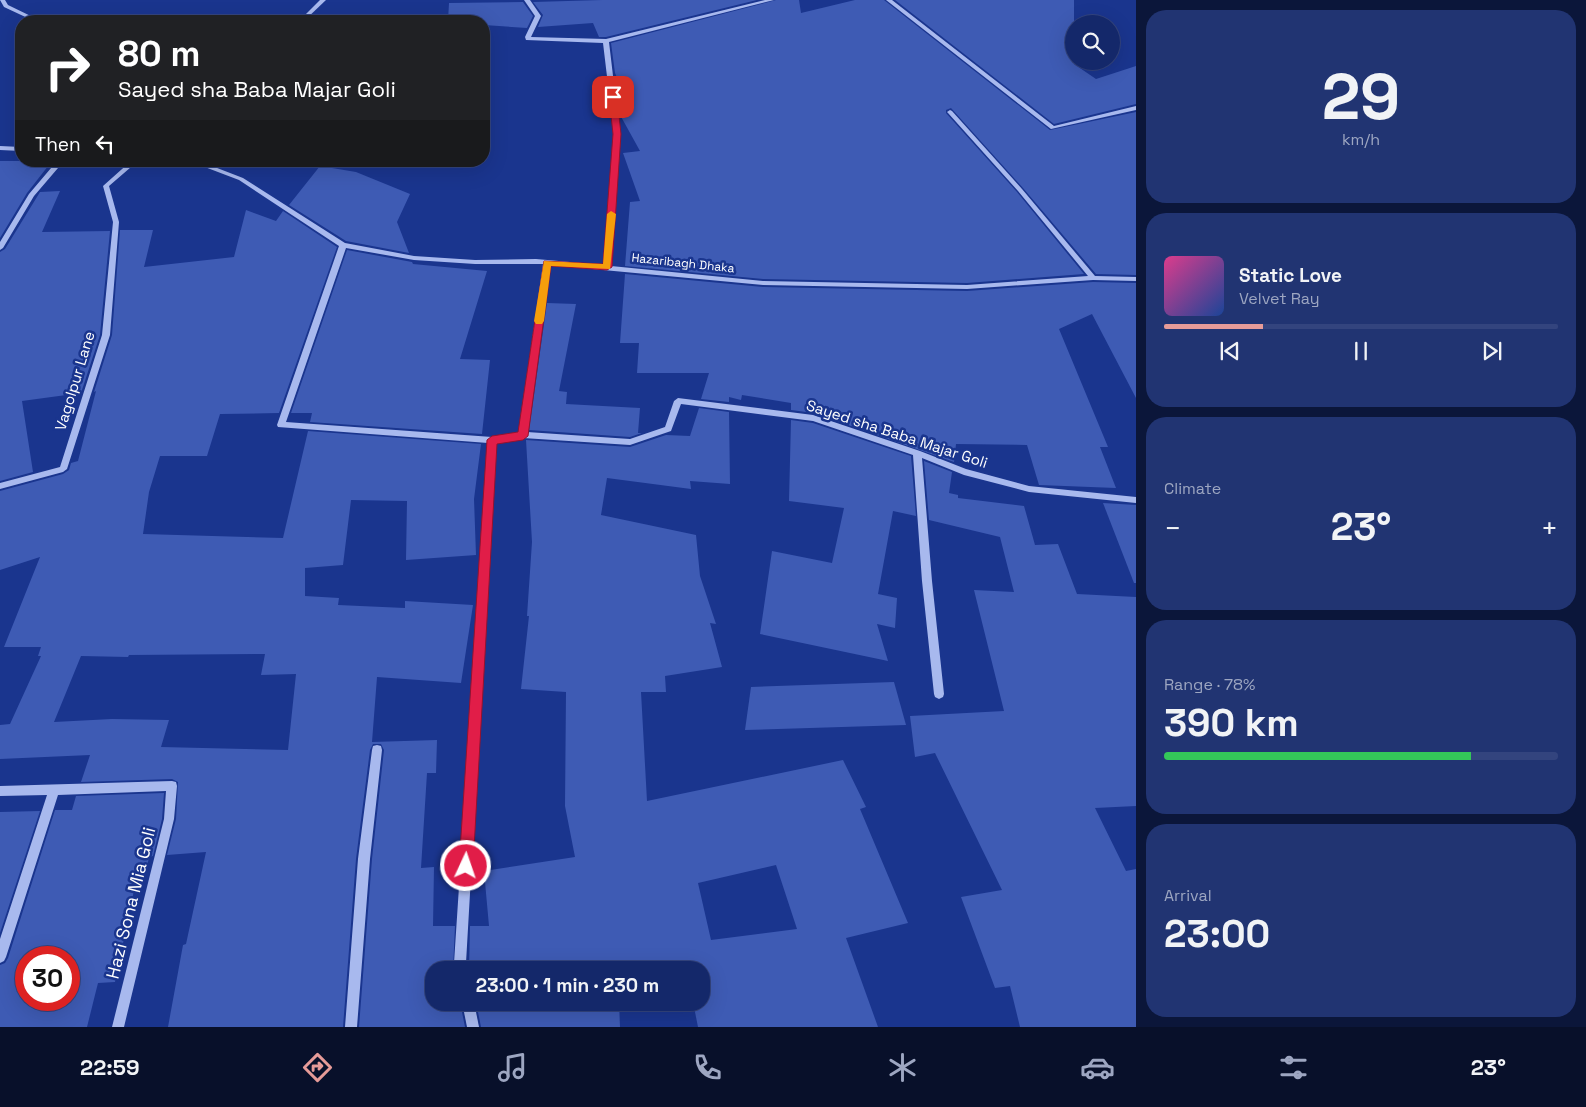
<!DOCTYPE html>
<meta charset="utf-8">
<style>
body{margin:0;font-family:"Space Grotesk",sans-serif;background:#213472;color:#f1f3f6;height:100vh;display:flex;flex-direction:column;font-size:19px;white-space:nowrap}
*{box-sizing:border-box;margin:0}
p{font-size:16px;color:#9da6c1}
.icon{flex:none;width:28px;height:28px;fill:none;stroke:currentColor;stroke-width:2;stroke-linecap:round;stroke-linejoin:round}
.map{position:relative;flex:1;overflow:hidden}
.panel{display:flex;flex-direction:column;gap:10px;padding:10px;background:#0b163a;width:450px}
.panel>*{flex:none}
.hud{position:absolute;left:15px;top:15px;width:475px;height:152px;border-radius:20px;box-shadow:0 5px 20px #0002,0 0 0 1px #33447e;background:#202124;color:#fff;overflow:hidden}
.tools{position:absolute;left:1065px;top:15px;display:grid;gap:10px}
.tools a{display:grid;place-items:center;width:55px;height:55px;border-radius:50%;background:#14286a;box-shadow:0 5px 20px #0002,0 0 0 1px #33447e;font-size:25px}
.speed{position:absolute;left:15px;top:946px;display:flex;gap:10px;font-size:25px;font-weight:700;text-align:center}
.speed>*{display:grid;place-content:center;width:65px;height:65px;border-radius:50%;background:#14286a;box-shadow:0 5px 20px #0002,0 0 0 1px #33447e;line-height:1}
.speed .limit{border:8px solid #d22;background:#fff;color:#111}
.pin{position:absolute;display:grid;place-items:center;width:42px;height:42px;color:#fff;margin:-21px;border-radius:10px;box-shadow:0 2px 8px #0006}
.me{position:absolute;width:55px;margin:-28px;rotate:3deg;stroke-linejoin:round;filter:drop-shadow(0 0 4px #0008)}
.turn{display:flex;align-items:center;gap:18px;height:105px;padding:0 20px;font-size:22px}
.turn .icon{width:65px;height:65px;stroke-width:2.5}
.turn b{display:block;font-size:35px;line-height:42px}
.then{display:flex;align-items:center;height:48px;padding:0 20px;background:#0003;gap:10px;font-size:19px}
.big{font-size:38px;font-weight:700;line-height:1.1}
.panel .widget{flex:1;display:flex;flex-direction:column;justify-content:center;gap:8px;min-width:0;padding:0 18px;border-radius:20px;background:#213472}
.panel .dial{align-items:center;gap:0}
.dial b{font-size:65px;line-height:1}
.song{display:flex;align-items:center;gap:15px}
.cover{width:60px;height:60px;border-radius:8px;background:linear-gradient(135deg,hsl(330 70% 55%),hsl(220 70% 35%))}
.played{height:5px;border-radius:2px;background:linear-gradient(90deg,#e69b98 25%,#33447e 25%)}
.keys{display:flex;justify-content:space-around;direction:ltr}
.heat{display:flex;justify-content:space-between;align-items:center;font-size:28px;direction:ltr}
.charge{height:8px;border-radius:4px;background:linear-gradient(90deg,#34c759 78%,#33447e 0)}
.trip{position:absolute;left:425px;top:961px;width:285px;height:50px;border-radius:20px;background:#14286a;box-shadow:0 5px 20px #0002,0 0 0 1px #33447e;font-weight:700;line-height:50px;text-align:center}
.menu{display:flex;height:80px;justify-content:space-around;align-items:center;background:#08102a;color:#9da6c1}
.menu .icon{width:35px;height:35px}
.menu .on{color:#e69b98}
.menu b{font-size:22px;color:#f1f3f6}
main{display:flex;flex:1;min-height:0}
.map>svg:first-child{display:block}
.building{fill:#3e5bb4;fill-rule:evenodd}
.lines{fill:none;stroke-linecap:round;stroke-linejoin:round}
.minor{fill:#a8b9ee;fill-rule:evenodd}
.route{fill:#e11d48;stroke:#92132f}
.slow{fill:#f59e0b}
.labels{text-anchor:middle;stroke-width:5;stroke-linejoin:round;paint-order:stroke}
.far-street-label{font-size:12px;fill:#fff;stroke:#1a358e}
.street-label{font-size:15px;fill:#fff;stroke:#1a358e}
.near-street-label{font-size:18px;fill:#fff;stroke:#1a358e}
</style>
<main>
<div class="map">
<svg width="1136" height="1027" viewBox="0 0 1136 1027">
<rect width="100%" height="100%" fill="#1a358e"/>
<g class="building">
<polygon points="602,0 757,0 606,37 599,37 593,23 538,27 543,15 533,2"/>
<polygon points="776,0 799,0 801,13 855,0 884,0 1050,130 1136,112 1136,275 1096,274 1023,188 951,108 946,110 946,113 1017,192 1084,274 967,283 763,279 625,266 630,202 640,201 623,153 640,151 619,113 619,106 629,105 615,73 611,43"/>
<polygon points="895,0 1074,0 1074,64 1096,79 1136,66 1136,104 1054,124"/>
<polygon points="523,2 533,16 527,28 484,25 484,21 448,21 449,3"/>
<polygon points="0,161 52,161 27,193 0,238"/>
<polygon points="320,166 356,172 410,194 397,222 409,253 346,241 289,205"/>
<polygon points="60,191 42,232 110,231 100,335 81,393 22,401 33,472 0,481 0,252 5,249 40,192"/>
<path d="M246,210L276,221L283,211L337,247L279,413L220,414L207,456H160L149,492L143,534L283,538L308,431L481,444L474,499L476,555L406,560L407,501L351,500L343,565L305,568V596L339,598L338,605L405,608V601L473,605L461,683L377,677L372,742L437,740L436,773H427L421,868L434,867L433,926H455L453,970H434V1002H460L465,1027H359L372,859L384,750L381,744H373L370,750L356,859L343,1027H168L183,945L186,944L206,852L167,855L176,819L178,782L172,779L81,782L90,755L0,759V725L10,724L41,656H38L41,647H4L40,557L0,570V491L63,474L69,470L71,463L78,461L96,391L94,392L112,335L120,230H153L144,267L234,257ZM265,654L261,675L296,674L288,750L161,747L169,720L112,719L54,722L81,656L128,657L129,655Z"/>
<polygon points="347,250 412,262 413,264 487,271 460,359 490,360 482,434 310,422 312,413 291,413"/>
<polygon points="625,274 763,287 967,291 1093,282 1136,283 1136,398 1092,314 1059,329 1108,447 1100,447 1116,488 1039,485 1027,445 956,444 954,462 814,413 791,410 791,403 742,395 741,400 729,397 729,402 701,399 709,373 637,373 639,343 620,343"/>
<polygon points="547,303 576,304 559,391 567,392 566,404 640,408 638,433 642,433 630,437 529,430"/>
<path d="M699,408L729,412L730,484L690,481L691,489L607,478L601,515L696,535L700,576L716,624L710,623L722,667L665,676L666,692H641L647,801L843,760L866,807L860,809L908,923L846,938L878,1027H698L693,1002H701V970H469L470,926H489L484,871L575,857L565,806L566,692L521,689L529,616H527L532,542L526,440L630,447L666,435L690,436ZM776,865L797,929L711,940L698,883Z"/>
<polygon points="791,420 813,423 911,456 916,516 893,511 878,594 897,598 895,628 877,624 888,661 760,634 772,551 832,563 844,508 789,501"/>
<polygon points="924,461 952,472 949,493 958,495 958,498 1024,506 1035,545 1058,544 1077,594 1136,597 1136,806 1095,808 1126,871 1136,869 1136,1027 1020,1027 1010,986 995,988 961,897 1002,890 935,753 915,757 910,716 1004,711 974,590 1014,592 1000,537 929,520"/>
<polygon points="1103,503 1136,505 1136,583 1134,583"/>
<polygon points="894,682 906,725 745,730 751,687"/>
<path d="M164,793L162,819L153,856L149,857L147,867L139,866L115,982L98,983L87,1027H0V965L5,963L8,958L55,810H72L76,796ZM26,958H69V1000H26Z"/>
<polygon points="40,811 0,933 0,812"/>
<polygon points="476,1002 619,1002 620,1027 481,1027"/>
</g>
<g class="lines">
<g class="minor">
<polygon points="0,0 5,0 8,5 41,21 34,21 4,7"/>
<polygon points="320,0 326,0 304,21 299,21"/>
<path d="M524,0H530L541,16L531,37L606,39L765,0H774L609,42L620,135L611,266L763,281L967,285L1088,276L1018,191L948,113L947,112L950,110L952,111L1022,189L1095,276L1136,277V281L1093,280L967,289L763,285L550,265L527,432L630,439L665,427L674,401L678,398L813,415L920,451L966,469L1029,486L1136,497V503L1029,492L964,475L922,458L932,581L944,694L943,697L939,699L935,697L934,694L922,581L913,455L813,421L681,404L671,431L630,445L523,438L496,442L466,963L467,970H455L454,963L488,443L278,427L277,425L339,246L239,180L189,161H199L243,178L345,243L414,256L475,260L536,259L604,265L614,135L603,43L526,40L525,37L535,16ZM346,248L414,260L475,264H543L519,432L492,437L286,422Z"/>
<polygon points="886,0 892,0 1054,126 1136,106 1136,110 1051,129"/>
<polygon points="0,146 21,147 21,151 0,150"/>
<polygon points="57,161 64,161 34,196 3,248 0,250 0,242 29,194"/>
<polygon points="131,161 138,161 109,186 119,222 110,335 67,469 63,472 0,489 0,483 60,467 102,335 113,222 103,186"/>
<polygon points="377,745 381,746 382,750 370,859 357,1027 345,1027 358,859 372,750 373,746"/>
<polygon points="172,781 176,782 177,786 174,819 124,1027 112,1027 164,819 166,791 58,795 6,957 4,961 0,963 0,939 47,795 0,796 0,786"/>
<polygon points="462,1002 474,1002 479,1027 467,1027"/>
</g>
</g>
<polygon class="route" points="613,95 617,97 621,134 612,267 607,270 551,266 528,436 523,440 497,444 473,866 471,871 466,873 461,871 459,866 487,440 492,436 518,432 544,261 603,264 613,134 609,97"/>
<polygon class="slow" points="611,211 616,214 610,269 551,266 544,321 542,324 536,324 534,321 544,261 603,264 607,214"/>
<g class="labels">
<g class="far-street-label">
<text transform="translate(683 263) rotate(6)" y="4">Hazaribagh Dhaka</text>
</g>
<g class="street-label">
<text transform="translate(75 381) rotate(-73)" y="5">Vagolpur Lane</text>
<text transform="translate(897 434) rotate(18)" y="5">Sayed sha Baba Majar Goli</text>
</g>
<g class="near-street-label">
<text transform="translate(131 903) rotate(-76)" y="6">Hazi Sona Mia Goli</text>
</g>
</g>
</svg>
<div class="tools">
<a><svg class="icon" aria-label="search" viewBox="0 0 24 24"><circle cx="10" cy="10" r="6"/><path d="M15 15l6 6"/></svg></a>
</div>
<div class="speed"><div class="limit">30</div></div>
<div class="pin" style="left:613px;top:97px;background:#d93025"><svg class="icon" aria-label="arrive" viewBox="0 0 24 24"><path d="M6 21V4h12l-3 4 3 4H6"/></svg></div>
<svg class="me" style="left:466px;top:866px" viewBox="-20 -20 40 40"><circle r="17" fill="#e11d48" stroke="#fff" stroke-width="3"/><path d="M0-11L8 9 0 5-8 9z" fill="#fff"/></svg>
<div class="trip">23:00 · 1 min · 230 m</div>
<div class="hud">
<div class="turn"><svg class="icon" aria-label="right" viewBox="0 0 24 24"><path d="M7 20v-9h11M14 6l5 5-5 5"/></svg><div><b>80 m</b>Sayed sha Baba Majar Goli</div></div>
<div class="then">Then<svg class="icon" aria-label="left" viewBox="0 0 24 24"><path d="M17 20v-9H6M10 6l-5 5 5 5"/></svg></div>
</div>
</div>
<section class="panel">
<div class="widget dial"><b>29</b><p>km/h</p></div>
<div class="widget">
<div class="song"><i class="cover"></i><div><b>Static Love</b><p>Velvet Ray</p></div></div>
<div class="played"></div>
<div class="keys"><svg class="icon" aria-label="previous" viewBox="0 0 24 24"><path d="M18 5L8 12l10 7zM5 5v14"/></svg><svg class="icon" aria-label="pause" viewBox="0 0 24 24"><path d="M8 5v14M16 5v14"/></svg><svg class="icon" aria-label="next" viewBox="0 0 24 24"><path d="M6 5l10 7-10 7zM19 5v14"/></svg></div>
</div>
<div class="widget"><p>Climate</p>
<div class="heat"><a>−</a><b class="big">23°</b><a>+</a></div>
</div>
<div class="widget"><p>Range · 78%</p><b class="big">390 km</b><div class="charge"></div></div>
<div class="widget"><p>Arrival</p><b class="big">23:00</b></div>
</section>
</main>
<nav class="menu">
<b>22:59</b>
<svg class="icon on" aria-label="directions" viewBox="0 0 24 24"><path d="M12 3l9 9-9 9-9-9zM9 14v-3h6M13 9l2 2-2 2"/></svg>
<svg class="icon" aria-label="music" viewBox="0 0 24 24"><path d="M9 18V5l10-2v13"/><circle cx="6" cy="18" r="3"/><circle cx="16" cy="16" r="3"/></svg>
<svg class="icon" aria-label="phone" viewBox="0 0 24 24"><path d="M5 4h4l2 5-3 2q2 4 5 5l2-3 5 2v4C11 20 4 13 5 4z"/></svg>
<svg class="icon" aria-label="climate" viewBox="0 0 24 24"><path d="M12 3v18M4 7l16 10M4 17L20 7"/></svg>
<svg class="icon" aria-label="car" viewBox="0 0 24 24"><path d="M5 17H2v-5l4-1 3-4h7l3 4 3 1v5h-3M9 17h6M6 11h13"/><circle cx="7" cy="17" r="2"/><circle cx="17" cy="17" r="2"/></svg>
<svg class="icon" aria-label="filters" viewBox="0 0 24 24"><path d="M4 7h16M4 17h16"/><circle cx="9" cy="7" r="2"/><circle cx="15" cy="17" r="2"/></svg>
<b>23°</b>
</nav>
